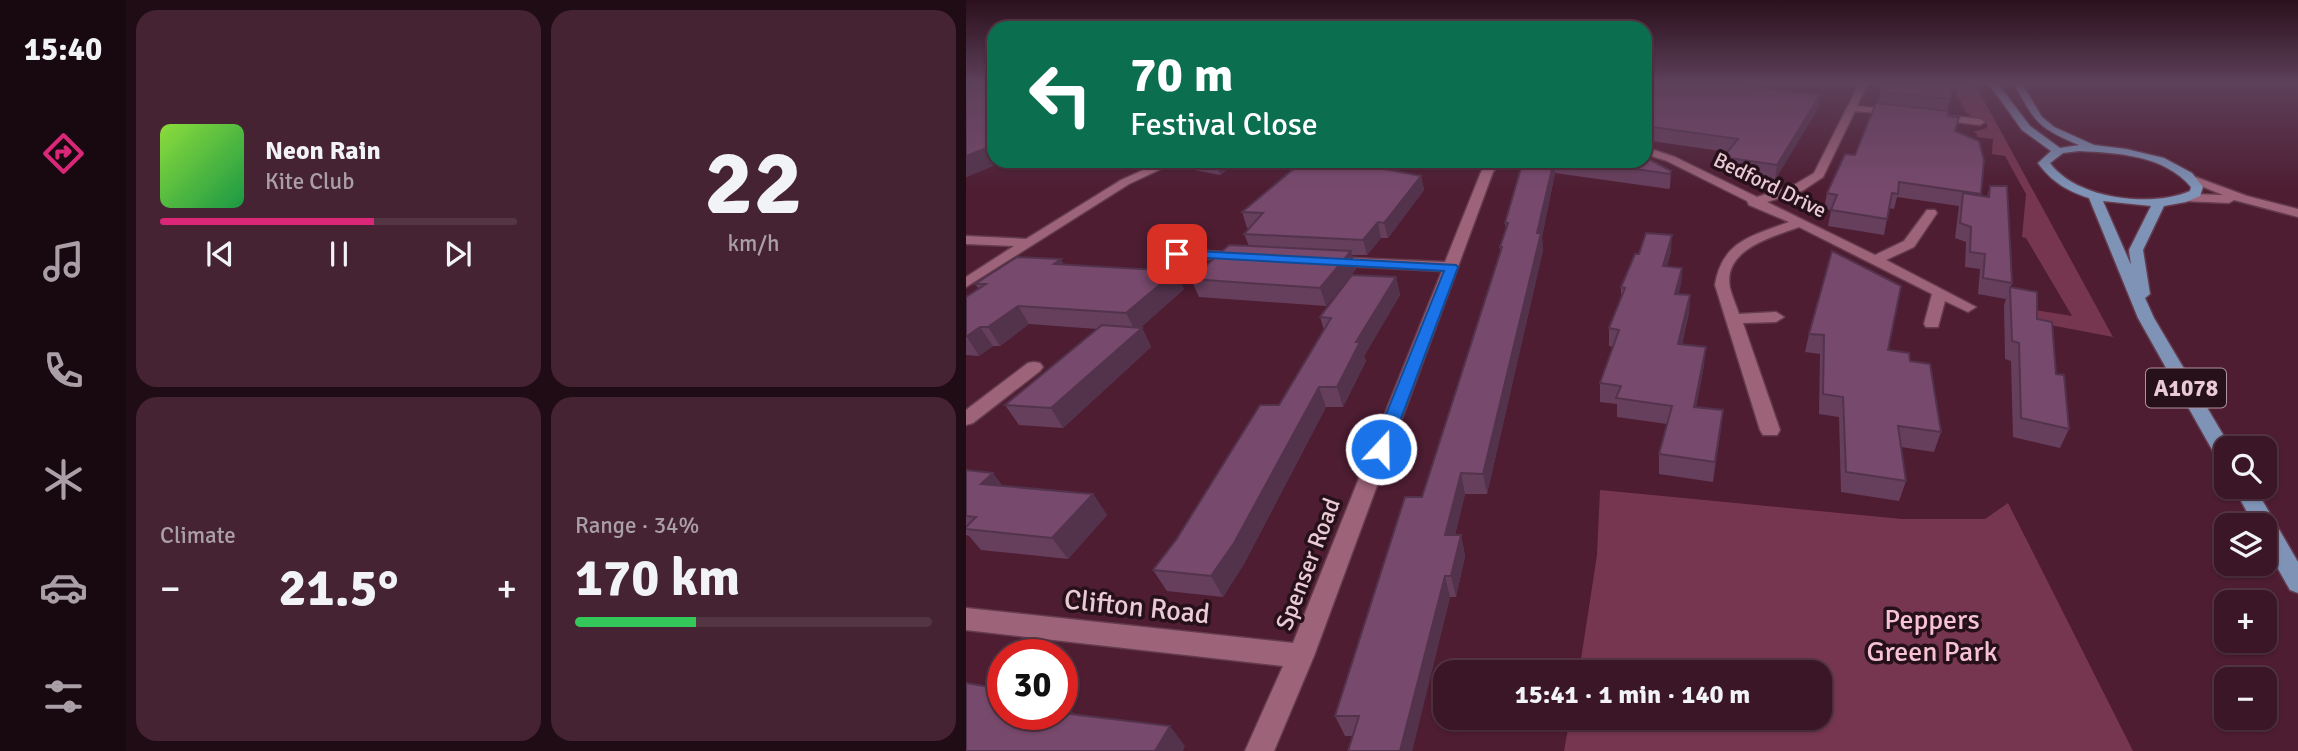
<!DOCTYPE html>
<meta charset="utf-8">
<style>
body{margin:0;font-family:Signika,sans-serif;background:#452332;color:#f1f3f6;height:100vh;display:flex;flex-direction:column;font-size:26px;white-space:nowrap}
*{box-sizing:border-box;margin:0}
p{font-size:23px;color:#ab9fa7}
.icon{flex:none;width:38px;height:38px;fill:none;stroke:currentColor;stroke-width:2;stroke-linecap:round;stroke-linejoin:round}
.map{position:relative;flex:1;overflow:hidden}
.side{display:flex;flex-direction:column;gap:10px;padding:10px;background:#200c15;width:840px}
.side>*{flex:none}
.guide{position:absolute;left:21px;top:21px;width:665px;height:147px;border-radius:21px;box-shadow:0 2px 5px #0004,0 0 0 2px #543543;background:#0b6e4f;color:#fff;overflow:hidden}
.tools{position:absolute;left:1248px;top:436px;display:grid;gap:14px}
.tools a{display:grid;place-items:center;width:63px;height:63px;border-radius:14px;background:#3a1626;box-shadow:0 2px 5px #0004,0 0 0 2px #543543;font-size:35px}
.speed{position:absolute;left:21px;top:639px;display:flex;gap:14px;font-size:35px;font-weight:700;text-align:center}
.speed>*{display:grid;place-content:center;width:91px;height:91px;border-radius:50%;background:#3a1626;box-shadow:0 2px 5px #0004,0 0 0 2px #543543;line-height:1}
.speed .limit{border:10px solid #d22;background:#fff;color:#111}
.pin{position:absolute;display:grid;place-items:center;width:60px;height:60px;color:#fff;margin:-30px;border-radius:14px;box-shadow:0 4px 10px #0006}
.me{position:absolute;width:77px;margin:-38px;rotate:21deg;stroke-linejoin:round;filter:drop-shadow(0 0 5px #0008)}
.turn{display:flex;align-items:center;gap:24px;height:147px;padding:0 28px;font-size:32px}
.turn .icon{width:91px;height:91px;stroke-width:2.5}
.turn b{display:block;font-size:49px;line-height:60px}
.big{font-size:52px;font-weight:700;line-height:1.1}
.side .card{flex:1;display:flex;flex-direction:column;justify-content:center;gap:10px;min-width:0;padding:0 24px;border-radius:21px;background:#452332}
.side .dial{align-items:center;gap:0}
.dial b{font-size:91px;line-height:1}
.song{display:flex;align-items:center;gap:21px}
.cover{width:84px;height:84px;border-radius:10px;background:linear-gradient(135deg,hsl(90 70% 55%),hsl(140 70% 35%))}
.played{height:7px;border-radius:4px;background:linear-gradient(90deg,#db2777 60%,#543543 60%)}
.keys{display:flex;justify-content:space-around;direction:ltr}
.heat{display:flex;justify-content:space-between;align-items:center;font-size:38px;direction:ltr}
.charge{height:10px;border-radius:5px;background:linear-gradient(90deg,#34c759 34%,#543543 0)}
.side .tiles{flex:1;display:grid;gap:10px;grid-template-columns:repeat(2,1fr)}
.trip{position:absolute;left:467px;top:660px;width:399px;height:70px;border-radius:21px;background:#3a1626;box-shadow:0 2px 5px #0004,0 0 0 2px #543543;font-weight:700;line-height:70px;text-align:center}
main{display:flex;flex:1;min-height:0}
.tabs{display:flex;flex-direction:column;width:126px;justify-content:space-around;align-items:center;background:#17090f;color:#ab9fa7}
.tabs .icon{width:49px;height:49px}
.tabs .current{color:#db2777}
.tabs b{font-size:32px;color:#f1f3f6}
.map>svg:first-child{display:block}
.green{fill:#763650}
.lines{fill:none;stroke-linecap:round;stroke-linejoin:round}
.minor-casing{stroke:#653b4e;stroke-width:3}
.primary-casing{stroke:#653b4e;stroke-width:3}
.minor{fill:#9d6479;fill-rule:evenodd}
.primary{fill:#7e93b6;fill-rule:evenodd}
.wall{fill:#663f5d}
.shaded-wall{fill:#53334c}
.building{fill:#77496c;stroke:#53334c;stroke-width:2}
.route{fill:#1a73e8;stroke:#114b97;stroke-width:2}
.labels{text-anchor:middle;stroke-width:7;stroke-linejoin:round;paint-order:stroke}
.far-street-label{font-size:21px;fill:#eacad5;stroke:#261019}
.shield{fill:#261019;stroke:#af929d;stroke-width:2}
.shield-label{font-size:23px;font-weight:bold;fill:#eacad5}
.street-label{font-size:24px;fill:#eacad5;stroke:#261019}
.near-street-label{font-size:28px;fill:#eacad5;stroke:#261019}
.near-park-label{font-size:28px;fill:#f6c2d4;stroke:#261019}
</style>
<main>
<nav class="tabs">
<b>15:40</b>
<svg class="icon current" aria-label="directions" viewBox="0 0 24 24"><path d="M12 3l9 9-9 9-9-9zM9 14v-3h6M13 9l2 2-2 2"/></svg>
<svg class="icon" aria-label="music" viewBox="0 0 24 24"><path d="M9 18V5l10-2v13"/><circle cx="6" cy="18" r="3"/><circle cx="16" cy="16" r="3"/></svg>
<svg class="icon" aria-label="phone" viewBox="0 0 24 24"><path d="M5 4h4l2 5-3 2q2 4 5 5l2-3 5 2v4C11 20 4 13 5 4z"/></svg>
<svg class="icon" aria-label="climate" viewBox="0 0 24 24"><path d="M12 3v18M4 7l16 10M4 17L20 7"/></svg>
<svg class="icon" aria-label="car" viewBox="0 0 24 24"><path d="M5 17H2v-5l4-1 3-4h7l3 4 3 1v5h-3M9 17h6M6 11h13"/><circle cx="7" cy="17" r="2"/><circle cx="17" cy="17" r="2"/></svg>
<svg class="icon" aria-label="filters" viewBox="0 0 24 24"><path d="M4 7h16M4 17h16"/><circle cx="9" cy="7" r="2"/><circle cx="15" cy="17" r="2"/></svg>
</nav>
<section class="side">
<div class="tiles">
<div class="card">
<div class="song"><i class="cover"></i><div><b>Neon Rain</b><p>Kite Club</p></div></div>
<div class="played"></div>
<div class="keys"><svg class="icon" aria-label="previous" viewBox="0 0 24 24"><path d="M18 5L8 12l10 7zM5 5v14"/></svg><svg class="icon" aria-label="pause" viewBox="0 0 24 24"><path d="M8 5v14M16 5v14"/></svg><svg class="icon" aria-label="next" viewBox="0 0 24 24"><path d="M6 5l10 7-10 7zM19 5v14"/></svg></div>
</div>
<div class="card dial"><b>22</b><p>km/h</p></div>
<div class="card"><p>Climate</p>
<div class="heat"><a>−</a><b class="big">21.5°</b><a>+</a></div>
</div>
<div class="card"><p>Range · 34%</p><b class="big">170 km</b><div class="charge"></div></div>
</div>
</section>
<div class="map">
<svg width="1332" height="751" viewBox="0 0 1332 751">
<rect width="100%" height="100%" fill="#4e1d32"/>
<g class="green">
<polygon points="986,84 1009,84 1147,337 1063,321 1063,309 1106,316 1060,238 1056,237 1060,194 1039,156 1026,154 1027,139 1011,137 1011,134 1007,132 1021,128 1021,123 1003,120 1004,114 1000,113"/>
<polygon points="634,490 936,519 1019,519 1042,503 1167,751 598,751 604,718 854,718 854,672 613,672 631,555"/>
</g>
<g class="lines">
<defs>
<g id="minor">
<path d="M893,84H901L891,106L930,110L935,113L933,115L889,111L857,177L836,191L801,202L909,255L938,241L961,210H969L971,213L948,247L920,260L1010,307L1002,312L979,301L972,327H960L958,324L966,294L833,227C807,237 756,249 764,288C766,296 770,305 773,314L810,312L818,317L810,322L777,323L814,430L811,435H797L794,430L749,285C756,241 786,236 823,222L783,205L781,201L701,161L679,154V147L709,157L791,197L828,185L848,173Z"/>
<polygon points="968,114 1014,119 1019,122 1014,125 965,119 963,117"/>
<polygon points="197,161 212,161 163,184 0,287 0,277 48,246 0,244 0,236 60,239 155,180"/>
<polygon points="523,161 535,161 527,172 348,656 308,751 279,751 317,666 0,630 0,608 327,643 476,271 364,265 357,261 364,257 479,262 515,172"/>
<polygon points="1227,176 1281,196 1332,209 1332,217 1268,200 1263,203 1218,201 1216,198 1222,194 1257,195 1223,181 1221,179"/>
<polygon points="229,234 236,238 223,250 274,253 281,257 274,261 214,257 197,272 187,272 187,266"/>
<polygon points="68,362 74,363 77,367 74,371 7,423 0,425 0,410 62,363"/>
</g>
<g id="primary">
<path d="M1023,84H1032L1064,126L1094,148L1113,145C1071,127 1070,123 1048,84H1056L1076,117L1088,127L1128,145L1160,149L1198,158L1226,173L1237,187L1234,196L1220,202L1198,206L1177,250L1184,294L1179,298L1188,318L1265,448H1260V464L1253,462L1172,318L1123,198C1101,191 1086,182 1072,163L1085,151L1056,130ZM1113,151C1152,153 1198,155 1225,187L1224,191C1185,208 1110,199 1084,163L1097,153ZM1137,201L1185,206L1163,250L1165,265Z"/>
<polygon points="1267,486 1288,486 1332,562 1332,593 1324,590 1298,544 1298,525 1288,525"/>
</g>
</defs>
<use href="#minor" class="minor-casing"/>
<use href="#primary" class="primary-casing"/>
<use href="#minor" class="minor"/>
<use href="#primary" class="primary"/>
</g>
<g class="wall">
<polygon points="0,84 28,84 28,161 39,161 0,177"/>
<polygon points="679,84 781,87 854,95 852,108 809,180 756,172 757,157 761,152 679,140"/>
<polygon points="914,92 984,99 981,111 982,116 1015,194 1014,196 1021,197 1024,186 1046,283 1040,299 1012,294 1014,269 999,267 1000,242 989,238 993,206 931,197 928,209 923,208 918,235 862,226 865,210 858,209 861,193 889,155 912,103"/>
<polygon points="206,161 273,161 254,175 208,166"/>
<polygon points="551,161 679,161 705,171 704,187 703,189 589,173 576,237 577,250 521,494 499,494 489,535 495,535 499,556 490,597 484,597 446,751 382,751 387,736 379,736 369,716 456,497 534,253 534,247 540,228 539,223 555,168 551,167"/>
<polygon points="455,176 458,190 422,238 415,238 401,255 386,255 390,269 360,306 233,297 225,279 283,246 278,234 284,228 281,228 276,212"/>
<polygon points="705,251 701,266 716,268 715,284 712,294 724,295 723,313 716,344 738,365 730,407 757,410 747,482 693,474 693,454 701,424 651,417 651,404 634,402 634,383 647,347 643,346 643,328 655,298 655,287 673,254"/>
<polygon points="866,251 922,350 944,361 975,432 968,452 935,447 940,481 933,501 875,492 873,417 853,414 854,354 839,352 843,334"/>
<polygon points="98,265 218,289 174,328 176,328 185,347 97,428 53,425 39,405 131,329 63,324 34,346 27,346 13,356 0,355 0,297 13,289 9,284"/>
<polygon points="430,277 434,295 398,356 400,361 377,407 360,407 278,564 257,597 201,591 187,570 313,405 358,330 354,317"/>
<polygon points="1044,287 1071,319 1090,374 1103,429 1094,448 1047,437 1045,361 1039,359 1038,305"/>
<polygon points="0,470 37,486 127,494 141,515 102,559 15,550 3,536 0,535"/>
</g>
<g class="shaded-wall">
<polygon points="773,84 784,84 770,99 771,86"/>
<polygon points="854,95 852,108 809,180 811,165"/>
<polygon points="28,145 28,161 39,161 0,177 0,156"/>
<polygon points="249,161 273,161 254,175"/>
<polygon points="588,161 589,161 589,173 576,237 577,250 521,494 517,474"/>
<polygon points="455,176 458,190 422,238 418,223"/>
<polygon points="412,222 415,238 401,255 397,240"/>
<polygon points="706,235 705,251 697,283 697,266"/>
<polygon points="385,251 390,269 360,306 354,288"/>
<polygon points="95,259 105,277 88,264"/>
<polygon points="716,268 715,284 708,311 709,294"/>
<polygon points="210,271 218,289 170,332 160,313"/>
<polygon points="430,277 434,295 398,356 400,361 377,407 371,387 390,342"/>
<polygon points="724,295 723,313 711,362 712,344"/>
<polygon points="52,306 63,324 34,346 22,327"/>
<polygon points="14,327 27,346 13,356 1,337"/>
<polygon points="176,328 185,347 97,428 85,408"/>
<polygon points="740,347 738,365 726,426 728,407"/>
<polygon points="353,387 360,407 278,564 257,597 245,576"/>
<polygon points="757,410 755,429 747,482 749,462"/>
<polygon points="27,473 43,494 15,484"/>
<polygon points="495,473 499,494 484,556 479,535"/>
<polygon points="127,494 141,515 102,559 86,538"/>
<polygon points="495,535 499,556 490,597 485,576"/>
<polygon points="479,576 484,597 446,751 434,751"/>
<polygon points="30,688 37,694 37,709 23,696"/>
<polygon points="101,706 120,726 96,713"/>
<polygon points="204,726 219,746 217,751 189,751"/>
</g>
<g class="building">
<polygon points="23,84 28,84 28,145 0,156 0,90 20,90"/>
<polygon points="679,84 773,84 771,86 854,95 811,165 757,157 772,139 679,126"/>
<polygon points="917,84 974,84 987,86 984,99 914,92"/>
<polygon points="910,103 982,111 982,116 993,117 989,131 1013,141 1018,160 1015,194 933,182 932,194 926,193 921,219 865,210 871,195 861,193 879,154 889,155"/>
<polygon points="679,157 705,171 704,174 613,161 679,161"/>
<polygon points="337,161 377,161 455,176 418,223 412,222 397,240 278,234 297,213 276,212"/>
<polygon points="557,161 588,161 571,233 575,233 517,474 495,473 479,535 495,535 485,576 479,576 434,751 382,751 393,716 369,716 439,497 456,497 536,247 534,247 542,223 539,223"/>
<polygon points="1024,186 1041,186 1046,283 1017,278 1019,254 1004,252 1005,227 994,223 997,193 1023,197"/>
<polygon points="680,233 706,235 697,266 716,268 709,294 724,295 712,344 740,347 728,407 757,410 749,462 693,454 706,406 650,398 655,386 634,383 653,330 643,328 659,288 655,287 669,254 673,254"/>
<polygon points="263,245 385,251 354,288 225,279"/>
<polygon points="866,251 935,286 922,350 943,353 944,361 964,364 975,432 932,426 940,481 880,472 877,397 857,394 858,335 843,334"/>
<polygon points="51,257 95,259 88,264 210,271 160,313 52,306 22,327 14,327 0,337 0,297 20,284 9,284"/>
<polygon points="386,275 430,277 390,342 394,342 371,387 353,387 268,543 245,576 187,570 210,540 294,405 313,405 365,318 354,317"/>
<polygon points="1044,287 1071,292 1071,319 1086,322 1090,374 1098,375 1103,429 1055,418 1053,343 1046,341"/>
<polygon points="136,325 176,328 85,408 39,405"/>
<polygon points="0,470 27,473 15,484 127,494 86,538 0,529 0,527 10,517 0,516"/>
<polygon points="0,683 30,688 23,696 37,698 37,714 96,714 96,713 204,726 189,751 0,751"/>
<polygon points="96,705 101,706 96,713"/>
</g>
<linearGradient id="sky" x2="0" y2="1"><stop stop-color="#2b101c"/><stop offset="0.44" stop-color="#5d405a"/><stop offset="1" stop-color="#5d405a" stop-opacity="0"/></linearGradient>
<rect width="1332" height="189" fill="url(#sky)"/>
<polygon class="route" points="211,250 490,265 492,267 422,453 409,453 406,449 478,271 206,256 206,251"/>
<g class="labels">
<g class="far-street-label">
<text transform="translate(804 185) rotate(26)" y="7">Bedford Drive</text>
</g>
<rect class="shield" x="1180" y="368.5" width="80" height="39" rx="5"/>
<g class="shield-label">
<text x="1220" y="396">A1078</text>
</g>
<g class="street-label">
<text transform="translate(342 564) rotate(-69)" y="8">Spenser Road</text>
</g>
<g class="near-street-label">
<text transform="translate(171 606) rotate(6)" y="10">Clifton Road</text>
</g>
<g class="near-park-label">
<text x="966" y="629">Peppers<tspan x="966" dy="32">Green Park</tspan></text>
</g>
</g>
</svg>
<div class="tools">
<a><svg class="icon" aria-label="search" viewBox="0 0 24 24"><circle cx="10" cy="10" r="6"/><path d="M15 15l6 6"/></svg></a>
<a><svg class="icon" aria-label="layers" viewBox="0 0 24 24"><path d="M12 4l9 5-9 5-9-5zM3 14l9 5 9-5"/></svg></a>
<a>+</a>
<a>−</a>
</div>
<div class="speed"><div class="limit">30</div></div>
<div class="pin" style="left:211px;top:254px;background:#d93025"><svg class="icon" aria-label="arrive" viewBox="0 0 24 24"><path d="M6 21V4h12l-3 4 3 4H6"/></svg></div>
<svg class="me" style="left:415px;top:449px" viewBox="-20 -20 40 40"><circle r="17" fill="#1a73e8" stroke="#fff" stroke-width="3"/><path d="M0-11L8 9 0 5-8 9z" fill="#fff"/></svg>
<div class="trip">15:41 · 1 min · 140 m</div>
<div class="guide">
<div class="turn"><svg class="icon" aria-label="left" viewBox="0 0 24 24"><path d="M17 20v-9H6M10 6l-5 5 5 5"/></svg><div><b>70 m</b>Festival Close</div></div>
</div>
</div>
</main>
